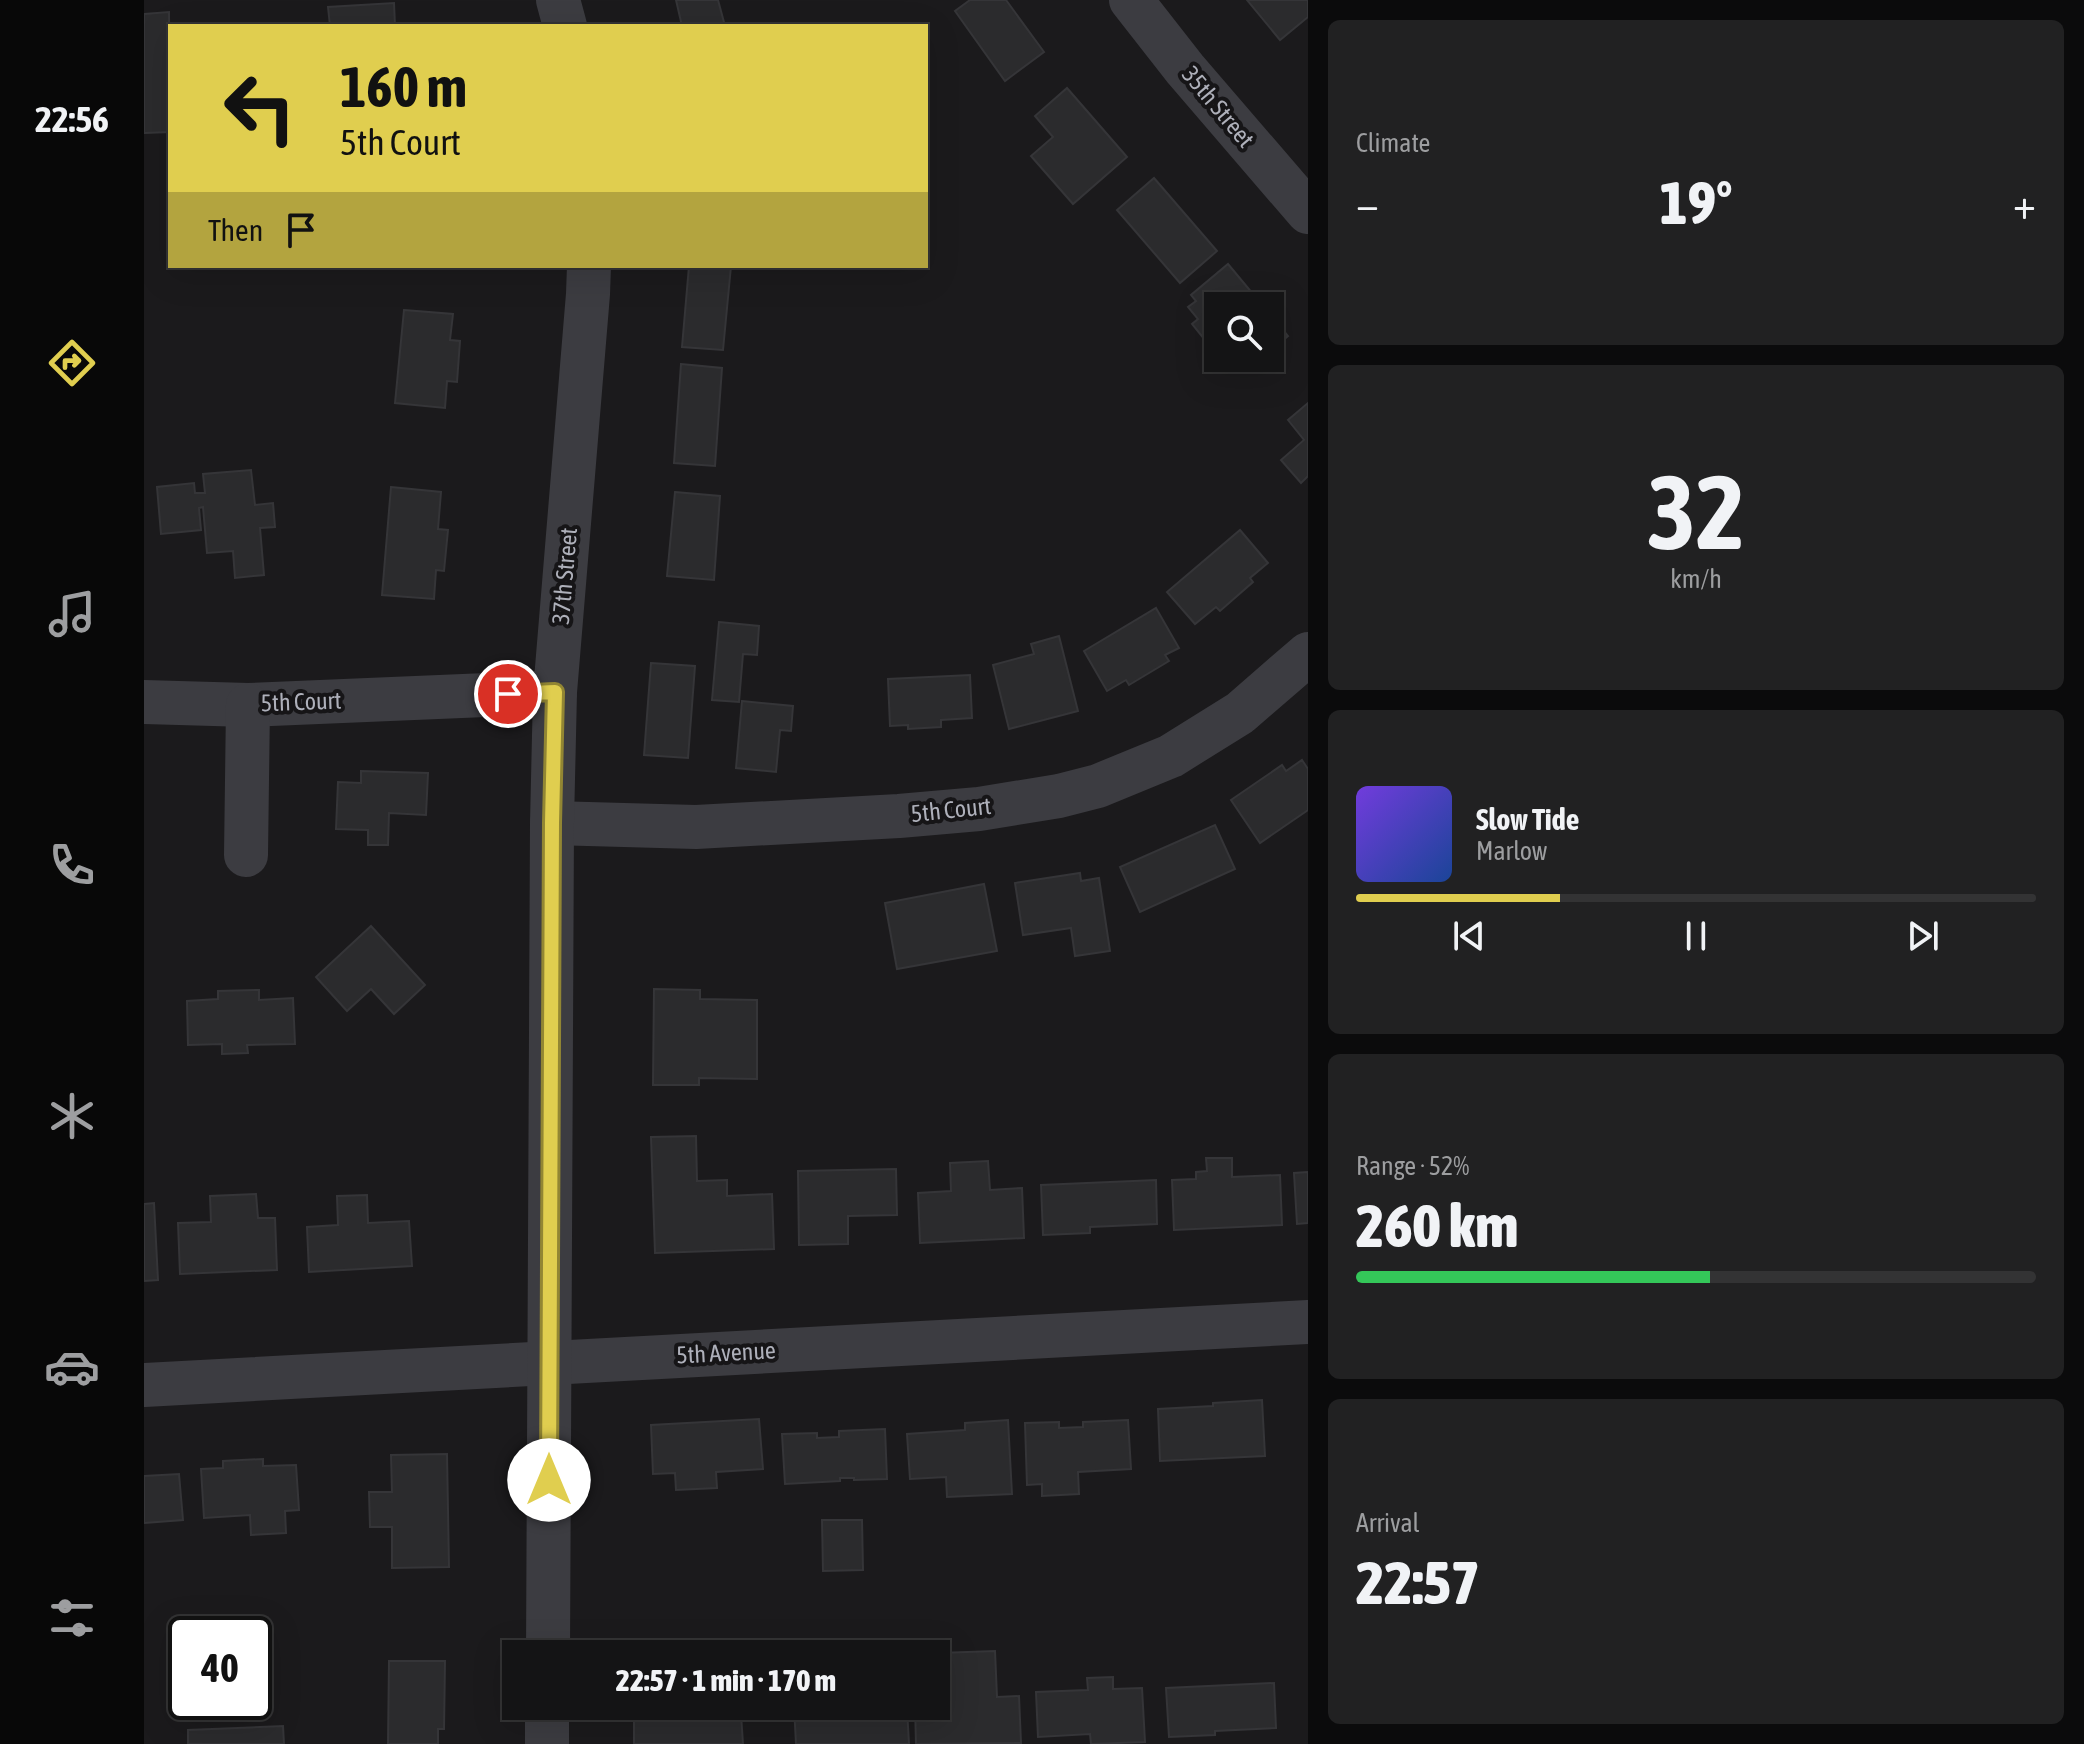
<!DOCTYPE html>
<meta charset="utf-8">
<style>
body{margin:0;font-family:"Asap Condensed",sans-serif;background:#212122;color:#f1f3f6;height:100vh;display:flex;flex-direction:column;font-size:30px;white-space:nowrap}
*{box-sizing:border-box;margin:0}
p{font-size:26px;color:#9d9ea0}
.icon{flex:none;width:44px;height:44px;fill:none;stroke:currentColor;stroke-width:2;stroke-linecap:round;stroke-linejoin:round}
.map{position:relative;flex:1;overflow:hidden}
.panel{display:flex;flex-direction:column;gap:20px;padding:20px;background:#0b0b0c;width:776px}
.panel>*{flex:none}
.top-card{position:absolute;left:24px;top:24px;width:760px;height:244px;border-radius:0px;box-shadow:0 8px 32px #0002,0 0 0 2px #333334;background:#e0ce4f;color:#111;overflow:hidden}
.tools{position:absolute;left:1060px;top:292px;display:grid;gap:16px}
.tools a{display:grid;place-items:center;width:80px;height:80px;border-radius:0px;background:#141415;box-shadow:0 8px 32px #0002,0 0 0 2px #333334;font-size:40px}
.speed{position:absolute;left:24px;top:1616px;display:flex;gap:16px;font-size:40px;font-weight:700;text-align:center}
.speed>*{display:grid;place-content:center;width:104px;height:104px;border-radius:50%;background:#141415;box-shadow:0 8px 32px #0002,0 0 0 2px #333334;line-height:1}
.speed .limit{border:4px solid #111;border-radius:12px;background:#fff;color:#111}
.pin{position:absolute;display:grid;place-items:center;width:68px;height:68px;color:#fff;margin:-34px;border:4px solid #fff;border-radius:50%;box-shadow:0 2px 8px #0007}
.me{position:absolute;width:88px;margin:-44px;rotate:0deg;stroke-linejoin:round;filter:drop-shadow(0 0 6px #0008)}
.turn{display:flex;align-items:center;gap:28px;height:168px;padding:0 40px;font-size:36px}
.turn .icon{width:104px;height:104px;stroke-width:2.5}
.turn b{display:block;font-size:56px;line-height:68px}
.then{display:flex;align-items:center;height:76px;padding:0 40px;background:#0003;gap:16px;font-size:30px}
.big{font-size:60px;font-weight:800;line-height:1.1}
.panel .tile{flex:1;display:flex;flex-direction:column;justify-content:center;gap:12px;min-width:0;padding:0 28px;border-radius:12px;background:#212122}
.panel .dial{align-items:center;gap:0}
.dial b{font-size:104px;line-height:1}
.song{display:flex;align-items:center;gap:24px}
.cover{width:96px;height:96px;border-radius:12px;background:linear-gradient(135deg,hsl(260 70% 55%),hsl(220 70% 35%))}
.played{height:8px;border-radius:4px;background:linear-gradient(90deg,#e0ce4f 30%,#333334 30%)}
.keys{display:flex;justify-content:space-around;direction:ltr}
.heat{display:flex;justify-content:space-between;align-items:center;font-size:44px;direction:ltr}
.charge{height:12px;border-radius:6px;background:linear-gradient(90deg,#34c759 52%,#333334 0)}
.trip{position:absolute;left:358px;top:1640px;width:448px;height:80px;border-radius:0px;background:#141415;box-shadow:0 8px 32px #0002,0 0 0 2px #333334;font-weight:800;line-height:80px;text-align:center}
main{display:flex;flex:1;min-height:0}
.menu{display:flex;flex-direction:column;width:144px;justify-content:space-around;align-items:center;background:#080808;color:#9d9ea0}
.menu .icon{width:56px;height:56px}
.menu .selected{color:#e0ce4f}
.menu b{font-size:36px;color:#f1f3f6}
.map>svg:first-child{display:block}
.building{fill:#2b2b2d;stroke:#353538;stroke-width:2}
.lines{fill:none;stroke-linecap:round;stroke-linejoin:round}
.minor{stroke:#3c3c41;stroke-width:44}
.route-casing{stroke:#928633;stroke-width:20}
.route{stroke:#e0ce4f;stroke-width:14}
.labels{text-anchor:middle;stroke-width:8;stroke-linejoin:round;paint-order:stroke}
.street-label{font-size:24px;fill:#aeb0ba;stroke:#161517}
</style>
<main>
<nav class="menu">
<b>22:56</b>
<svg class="icon selected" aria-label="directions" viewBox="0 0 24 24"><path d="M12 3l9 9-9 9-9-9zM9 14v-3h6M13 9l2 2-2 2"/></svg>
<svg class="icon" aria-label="music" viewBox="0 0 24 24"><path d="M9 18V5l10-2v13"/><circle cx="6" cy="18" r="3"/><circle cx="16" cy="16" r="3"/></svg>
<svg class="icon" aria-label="phone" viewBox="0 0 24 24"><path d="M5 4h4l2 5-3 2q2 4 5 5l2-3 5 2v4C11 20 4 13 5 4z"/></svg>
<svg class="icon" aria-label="climate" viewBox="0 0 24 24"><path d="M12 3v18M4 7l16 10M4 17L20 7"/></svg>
<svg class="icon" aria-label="car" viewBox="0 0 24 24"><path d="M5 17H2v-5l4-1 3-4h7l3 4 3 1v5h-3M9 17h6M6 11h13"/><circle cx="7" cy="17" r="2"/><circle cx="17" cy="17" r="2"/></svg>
<svg class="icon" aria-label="filters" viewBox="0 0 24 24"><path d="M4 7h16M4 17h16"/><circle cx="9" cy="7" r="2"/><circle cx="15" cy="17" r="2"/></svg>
</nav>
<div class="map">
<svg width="1164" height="1744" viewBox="0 0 1164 1744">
<rect width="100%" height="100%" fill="#1b1a1c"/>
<g class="building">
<polygon points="532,0 574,0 581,26 538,26"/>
<polygon points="826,0 862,0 900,52 861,81 811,11"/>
<polygon points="1103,0 1164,0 1164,17 1136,40"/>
<polygon points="250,3 251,26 186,26 184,7"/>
<polygon points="25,12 26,132 0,133 0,14"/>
<polygon points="923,88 983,157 929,204 887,156 909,137 891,116"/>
<polygon points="1010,178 1073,251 1036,283 973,210"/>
<polygon points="1084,264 1119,306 1074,306 1074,346 1069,350 1048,324 1054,319 1044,307 1052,301 1047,295"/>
<polygon points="545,266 587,266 579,350 538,347"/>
<polygon points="260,310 309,314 306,340 316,341 313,382 303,381 301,408 251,403"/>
<polygon points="1126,314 1144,336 1126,351"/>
<polygon points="537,364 578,368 571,466 530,463"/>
<polygon points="1164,403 1164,476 1157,483 1137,460 1160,440 1144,420"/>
<polygon points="107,470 111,505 129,503 131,527 116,528 120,575 91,578 89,551 63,553 59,507 55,508 57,530 17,534 13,487 50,483 51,493 61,493 59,474"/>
<polygon points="247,487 297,492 294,529 304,530 300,571 292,570 290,599 238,595"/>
<polygon points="531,492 576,496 570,580 523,576"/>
<polygon points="1096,530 1124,563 1106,578 1109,582 1076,611 1072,607 1051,624 1023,592"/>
<polygon points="1012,608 1035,648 1021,655 1025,661 985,685 982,680 963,691 940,651"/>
<polygon points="575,622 615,626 613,655 599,654 595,702 568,700"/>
<polygon points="915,636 934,711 865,729 849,665 890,654 887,644"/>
<polygon points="507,663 551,666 544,758 500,755"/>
<polygon points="826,675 828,718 797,720 797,727 764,729 764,725 746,726 744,679"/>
<polygon points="598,701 649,706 647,731 636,730 632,772 592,768"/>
<polygon points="1158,760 1164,769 1164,810 1116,843 1087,800 1138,765 1142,771"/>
<polygon points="217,771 284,773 282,815 245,813 244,845 224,845 224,830 192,829 194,782 217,783"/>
<polygon points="1071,825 1091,869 996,912 976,867"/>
<polygon points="936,873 937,881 955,878 966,951 931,956 927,928 879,935 871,883"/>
<polygon points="840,884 853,951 753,969 741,903"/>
<polygon points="227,926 281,985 250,1014 227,989 203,1011 172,977"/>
<polygon points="510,989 556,990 556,999 613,1000 613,1079 555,1078 555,1085 509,1085"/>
<polygon points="115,990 115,1000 149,998 151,1044 103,1045 104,1053 78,1054 78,1044 44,1045 43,1001 74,999 74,991"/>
<polygon points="552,1136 553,1181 583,1180 583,1196 628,1194 630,1249 511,1253 507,1137"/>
<polygon points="1062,1158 1088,1158 1088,1177 1136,1175 1138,1225 1030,1230 1028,1180 1052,1179 1052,1172 1063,1171"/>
<polygon points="844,1161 846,1190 878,1188 880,1238 776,1243 774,1193 807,1191 806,1163"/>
<polygon points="752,1169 753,1215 704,1216 704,1244 655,1245 654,1171"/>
<polygon points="1164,1172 1164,1223 1153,1224 1150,1173"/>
<polygon points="1012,1180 1013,1224 946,1227 946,1233 899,1235 897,1185"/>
<polygon points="112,1194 114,1218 131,1218 133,1270 36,1274 34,1223 67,1222 66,1196"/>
<polygon points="223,1195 224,1223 265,1221 268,1266 165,1272 163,1227 194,1225 193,1196"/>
<polygon points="10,1203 14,1280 0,1281 0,1204"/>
<polygon points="1118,1400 1121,1456 1016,1461 1014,1409 1069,1406 1069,1403"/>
<polygon points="615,1419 619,1469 572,1472 573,1488 532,1490 531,1473 509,1474 507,1425"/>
<polygon points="864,1420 868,1494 803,1497 802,1477 766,1479 763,1434 821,1430 821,1423"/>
<polygon points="984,1420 987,1469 934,1472 935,1494 898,1496 898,1484 883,1485 881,1423 915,1422 915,1428 939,1427 939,1422"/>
<polygon points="741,1429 743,1479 710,1480 710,1478 696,1478 696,1481 641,1484 638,1434 673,1433 673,1438 695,1437 695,1431"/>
<polygon points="303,1454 305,1567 248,1568 248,1527 226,1527 225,1492 248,1492 247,1455"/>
<polygon points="119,1459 119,1466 152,1465 155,1510 141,1511 142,1533 107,1535 106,1515 60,1518 57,1469 79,1468 79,1461"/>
<polygon points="35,1474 39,1520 0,1523 0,1476"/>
<polygon points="678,1520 718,1520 719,1570 679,1571"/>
<polygon points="851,1651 853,1697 875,1696 877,1743 772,1744 771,1706 792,1706 792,1698 797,1698 795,1653"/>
<polygon points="245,1661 301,1661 300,1729 294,1729 294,1744 244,1744"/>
<polygon points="969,1677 969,1689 998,1688 1001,1742 947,1744 946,1734 894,1737 892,1692 944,1690 943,1678"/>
<polygon points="1130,1683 1132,1728 1071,1731 1071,1735 1025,1737 1022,1688"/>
<polygon points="490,1706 527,1706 527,1717 597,1714 599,1744 490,1744"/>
<polygon points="650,1706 710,1706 710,1712 763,1709 765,1744 652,1744"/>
<polygon points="139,1726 140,1744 44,1744 44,1730"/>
</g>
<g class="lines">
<g class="minor">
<polyline points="414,0 421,26"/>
<polyline points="987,0 1041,69 1164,212"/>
<polyline points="0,702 104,705 411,692"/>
<polyline points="408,823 552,827 755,816 835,809 915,796 954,786 1027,756 1096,713 1164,654"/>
<polyline points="102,855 104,705"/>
<polyline points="0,1385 1164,1322"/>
<polyline points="404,1654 408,823 411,692 444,294 445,266"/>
<polyline points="403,1744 403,1706"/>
</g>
</g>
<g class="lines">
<defs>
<polyline id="route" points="364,694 411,692 408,823 405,1480"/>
</defs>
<use href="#route" class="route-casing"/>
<use href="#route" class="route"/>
</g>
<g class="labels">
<g class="street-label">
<text transform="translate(1074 107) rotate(50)" y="8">35th Street</text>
<text transform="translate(421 576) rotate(-85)" y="8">37th Street</text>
<text transform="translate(157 702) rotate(-2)" y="8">5th Court</text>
<text transform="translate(807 810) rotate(-6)" y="8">5th Court</text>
<text transform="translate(582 1353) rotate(-3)" y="8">5th Avenue</text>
</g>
</g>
</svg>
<div class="tools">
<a><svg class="icon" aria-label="search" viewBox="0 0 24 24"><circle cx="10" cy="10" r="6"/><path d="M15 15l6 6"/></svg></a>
</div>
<div class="speed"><div class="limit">40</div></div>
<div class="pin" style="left:364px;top:694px;background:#d93025"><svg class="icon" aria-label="arrive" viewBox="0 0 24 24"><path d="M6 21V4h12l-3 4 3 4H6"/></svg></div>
<svg class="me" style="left:405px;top:1480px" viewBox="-20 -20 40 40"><circle r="19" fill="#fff"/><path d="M0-13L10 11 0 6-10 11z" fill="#e0ce4f"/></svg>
<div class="trip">22:57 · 1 min · 170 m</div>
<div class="top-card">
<div class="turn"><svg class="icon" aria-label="left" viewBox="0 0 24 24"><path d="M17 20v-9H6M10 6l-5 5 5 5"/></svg><div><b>160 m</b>5th Court</div></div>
<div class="then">Then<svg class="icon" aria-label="arrive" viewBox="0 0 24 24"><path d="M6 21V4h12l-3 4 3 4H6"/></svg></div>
</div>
</div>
<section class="panel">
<div class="tile"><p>Climate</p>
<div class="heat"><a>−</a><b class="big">19°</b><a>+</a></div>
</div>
<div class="tile dial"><b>32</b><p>km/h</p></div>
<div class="tile">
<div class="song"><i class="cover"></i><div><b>Slow Tide</b><p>Marlow</p></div></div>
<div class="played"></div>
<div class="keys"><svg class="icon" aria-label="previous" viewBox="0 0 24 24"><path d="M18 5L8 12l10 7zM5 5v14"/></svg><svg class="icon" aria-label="pause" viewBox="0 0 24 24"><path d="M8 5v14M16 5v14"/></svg><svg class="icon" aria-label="next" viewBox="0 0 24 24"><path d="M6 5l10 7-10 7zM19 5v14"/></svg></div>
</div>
<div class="tile"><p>Range · 52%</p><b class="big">260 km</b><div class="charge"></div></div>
<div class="tile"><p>Arrival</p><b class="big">22:57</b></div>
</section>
</main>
